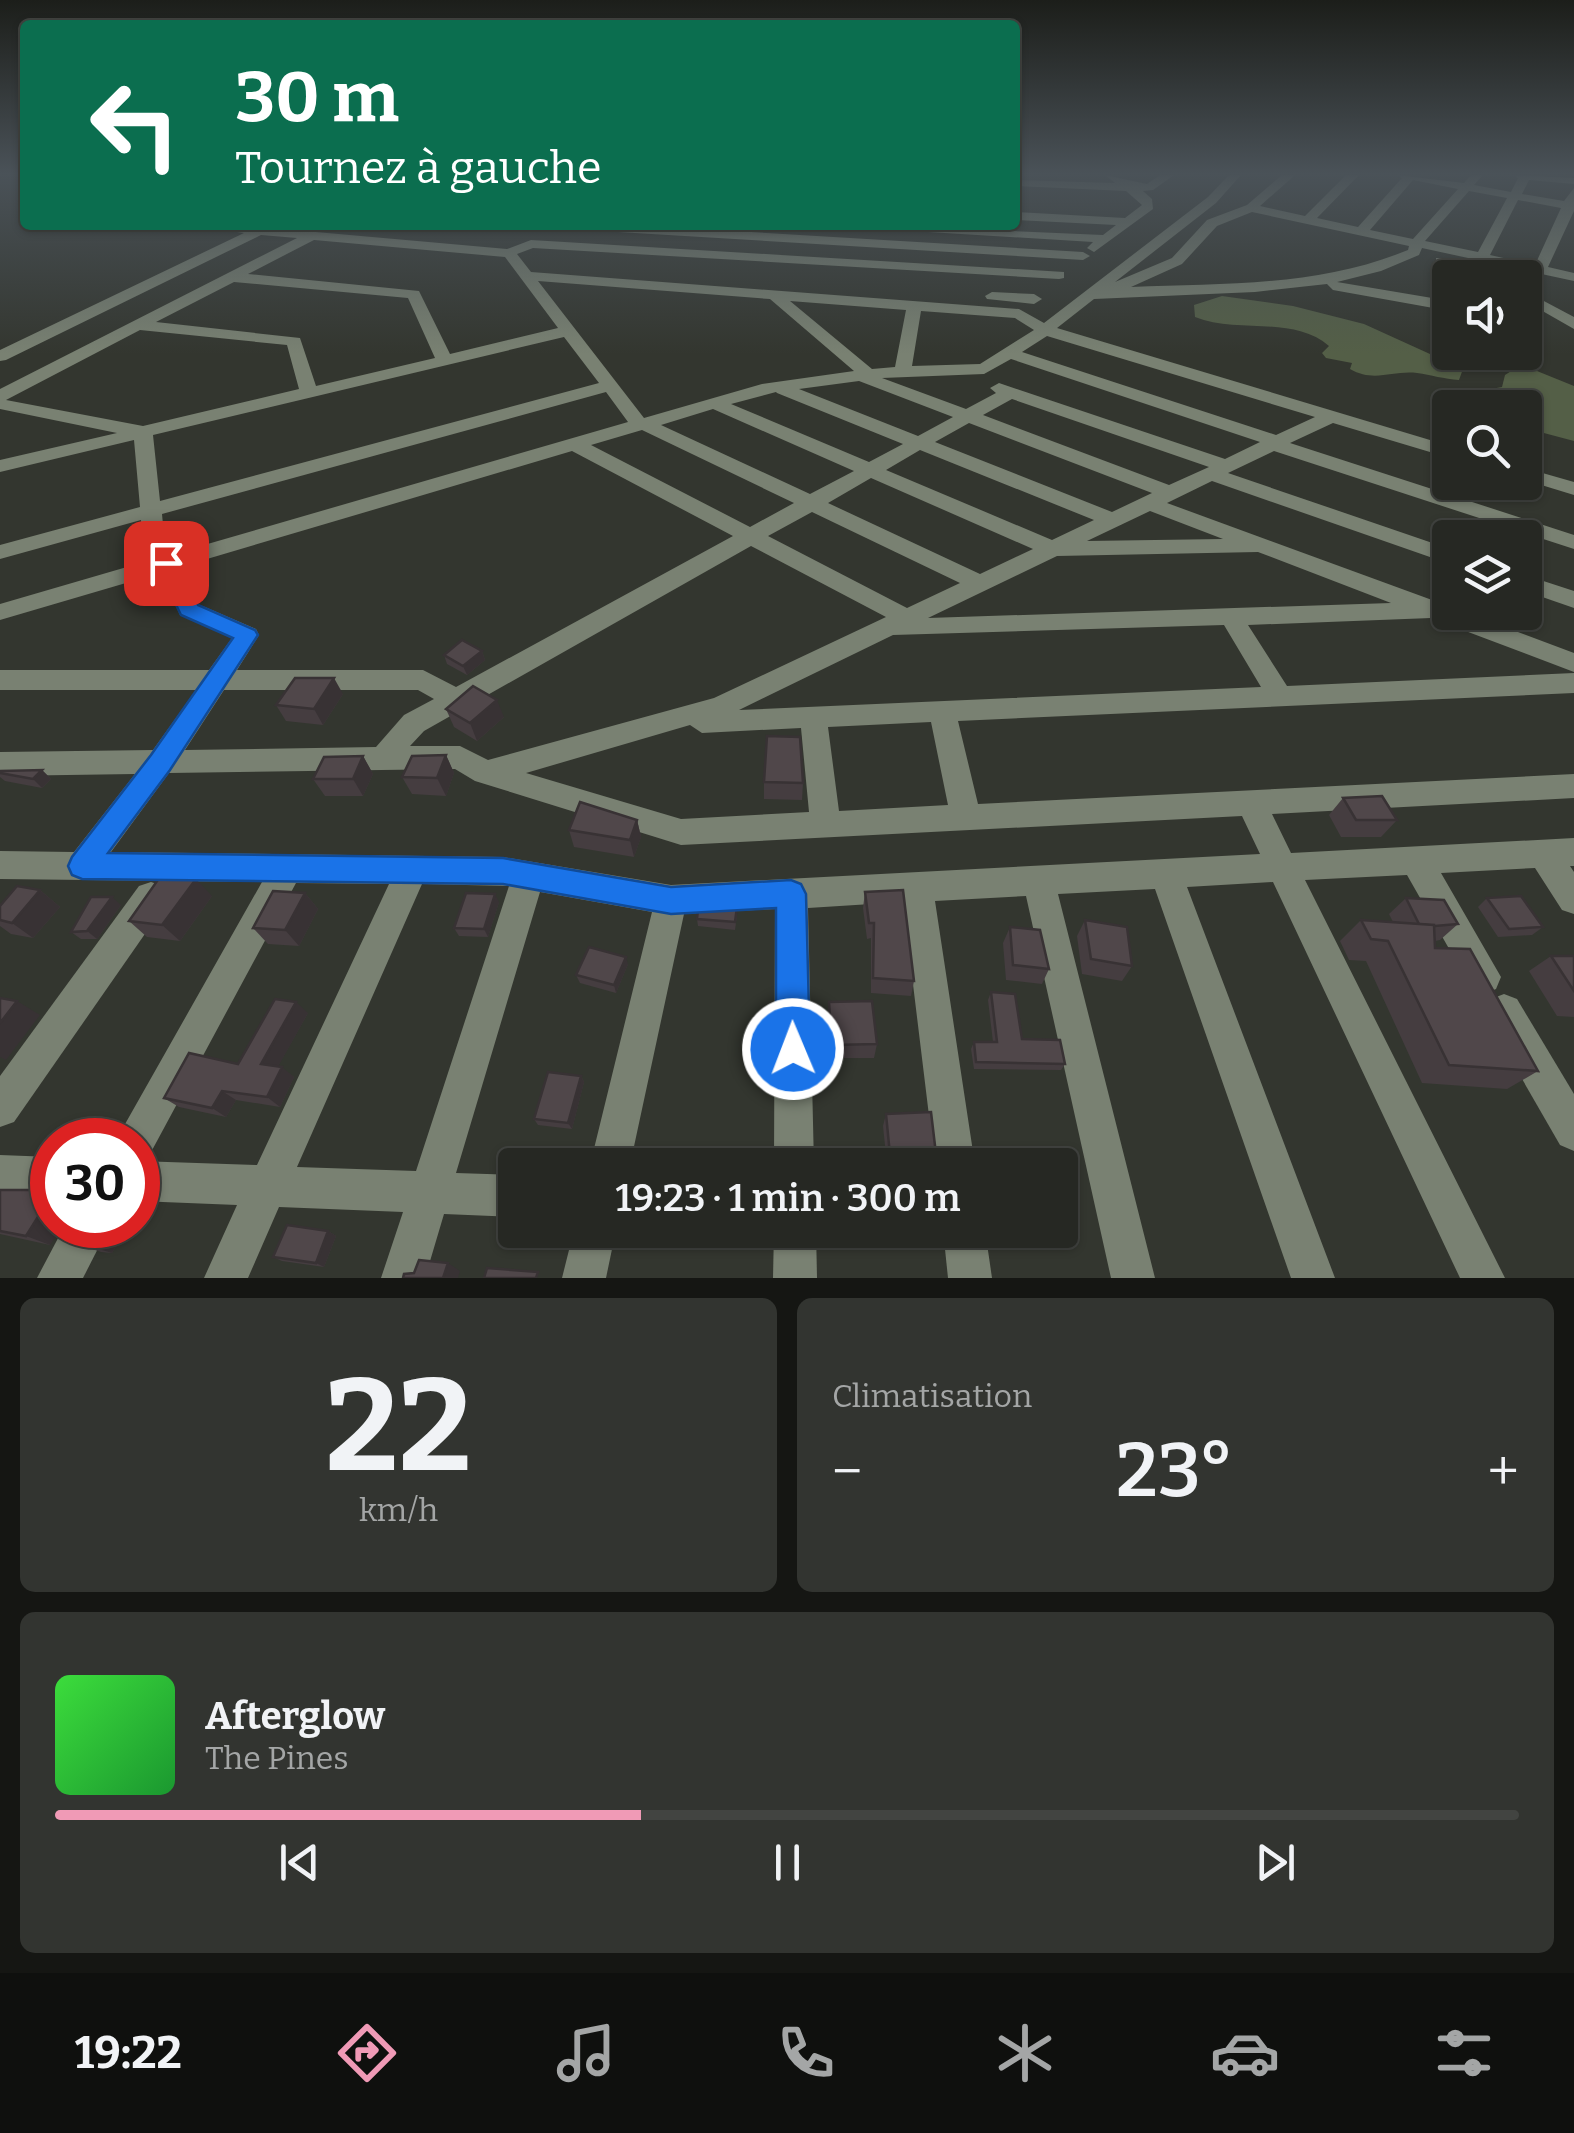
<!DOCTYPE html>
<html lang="fr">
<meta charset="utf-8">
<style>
body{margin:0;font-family:Bitter,serif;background:#323430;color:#f1f3f6;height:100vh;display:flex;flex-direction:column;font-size:38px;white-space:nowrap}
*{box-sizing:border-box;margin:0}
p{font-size:32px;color:#a4a6a6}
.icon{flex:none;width:55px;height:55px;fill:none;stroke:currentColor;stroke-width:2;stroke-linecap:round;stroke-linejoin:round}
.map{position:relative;height:1278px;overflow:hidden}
.drawer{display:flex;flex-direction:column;gap:20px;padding:20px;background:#151613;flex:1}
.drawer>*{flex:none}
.hud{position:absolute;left:20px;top:20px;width:1000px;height:210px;border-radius:10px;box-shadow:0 2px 8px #0004,0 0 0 2px #424441;background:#0b6e4f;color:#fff;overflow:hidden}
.buttons{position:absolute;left:1432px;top:260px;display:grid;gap:20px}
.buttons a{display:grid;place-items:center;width:110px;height:110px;border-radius:10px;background:#262823;box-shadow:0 2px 8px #0004,0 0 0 2px #424441;font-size:50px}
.speed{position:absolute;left:30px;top:1118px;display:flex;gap:20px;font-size:50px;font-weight:700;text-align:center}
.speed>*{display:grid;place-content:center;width:130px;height:130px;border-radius:50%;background:#262823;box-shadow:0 2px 8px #0004,0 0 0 2px #424441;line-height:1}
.speed .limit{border:15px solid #d22;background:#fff;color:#111}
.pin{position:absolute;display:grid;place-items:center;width:85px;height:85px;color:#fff;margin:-42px;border-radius:20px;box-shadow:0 5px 15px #0006}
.me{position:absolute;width:110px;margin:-55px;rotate:359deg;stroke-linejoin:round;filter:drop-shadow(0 0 8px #0008)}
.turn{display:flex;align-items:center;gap:35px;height:210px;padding:0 50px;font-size:45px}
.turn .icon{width:130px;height:130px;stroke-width:2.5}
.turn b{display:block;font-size:70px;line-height:85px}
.big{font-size:75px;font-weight:600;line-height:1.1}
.drawer .card{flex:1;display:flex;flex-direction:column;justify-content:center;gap:15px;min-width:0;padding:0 35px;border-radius:15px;background:#323430}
.drawer .dial{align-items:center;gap:0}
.dial b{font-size:130px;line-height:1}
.song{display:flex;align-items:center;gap:30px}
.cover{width:120px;height:120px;border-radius:15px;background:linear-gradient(135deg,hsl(120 70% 55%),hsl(130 70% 35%))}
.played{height:10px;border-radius:5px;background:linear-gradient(90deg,#f09ab6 40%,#424441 40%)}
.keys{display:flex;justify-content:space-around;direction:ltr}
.heat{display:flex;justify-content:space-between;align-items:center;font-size:55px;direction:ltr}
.drawer .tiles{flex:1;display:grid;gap:20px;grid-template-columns:1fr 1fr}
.card:last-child{grid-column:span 2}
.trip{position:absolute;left:498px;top:1148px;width:580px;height:100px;border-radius:10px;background:#262823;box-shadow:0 2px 8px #0004,0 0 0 2px #424441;font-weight:600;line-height:100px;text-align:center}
.menu{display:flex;height:160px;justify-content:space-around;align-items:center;background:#0f100e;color:#a4a6a6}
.menu .icon{width:70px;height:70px}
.menu .current{color:#f09ab6}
.menu b{font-size:45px;color:#f1f3f6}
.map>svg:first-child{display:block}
.green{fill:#545f47}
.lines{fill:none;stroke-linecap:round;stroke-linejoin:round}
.minor{fill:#798172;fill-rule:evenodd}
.wall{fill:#453d40}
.shaded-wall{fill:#383234}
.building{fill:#50474a;stroke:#383234;stroke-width:2.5}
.route{fill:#1a73e8;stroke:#114b97;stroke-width:2.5}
</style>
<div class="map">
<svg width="1574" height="1278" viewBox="0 0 1574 1278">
<rect width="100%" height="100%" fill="#33362f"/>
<g class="green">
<path d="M1222,296L1293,306L1364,324L1463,369L1459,380C1444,379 1431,375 1417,373C1393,370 1374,383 1350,369L1352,363L1326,358L1322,353L1329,346C1293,315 1236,334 1195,317L1194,305Z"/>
<path d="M1516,368L1532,369L1574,386V441L1525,428V408C1505,408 1473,415 1463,394L1502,387L1505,375Z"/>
</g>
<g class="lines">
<g class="minor">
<polygon points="1105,175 1147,184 1160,175 1174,175 1153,190 1143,191 1152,199 1153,209 1094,252 1087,248 1093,242 879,229 873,225 1103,235 1116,225 1015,220 1015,212 1125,218 1142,205 1126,191 1015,186 1015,180 1115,183"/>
<path d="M1229,175H1241L1216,203L1115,282L1172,258L1207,220L1247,205L1282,175H1295L1260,206L1305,216L1346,175H1359L1317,218L1358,227L1402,178L1397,175L1464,183L1471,175H1483L1474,185L1511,192L1518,178L1513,175L1574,178V184L1529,180L1522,194L1564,201L1574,188V211L1548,267L1574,273V281L1422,248L1419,255L1381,271L1337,282L1450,301V311L1333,290L1327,284L1255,292L1094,299L1057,328L1450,446V458L1333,423L1290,443L1574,535V549L1274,451L1228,473L1450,549V564L1212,481L1167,503L1443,604L1450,607V612H1464L1574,653V672L1431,618L1248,625L1287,686L1574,673V693L958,721L978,804L1574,774V798L1272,814L1291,853L1574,838V866H1570L1574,872V914L1562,910L1535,868L1441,873L1501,977L1496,989L1484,994L1472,989L1407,875L1305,880L1505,1278H1460L1273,882L1187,887L1335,1278H1291L1155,889L1058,894L1155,1278H1111L1026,896L935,901L975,1165H935L903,902L808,908L814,1165H774L775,909L684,914L630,1165H590L652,912L540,892L456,1173L515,1175V1217L444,1214L425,1278H381L403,1212L279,1207L248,1278H204L237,1205L138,1201V1161L257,1165L389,884L296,883L150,1154L138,1159V1140H116L262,882L0,879V851L74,852L135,774L0,776V752L153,750L196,690H0V670H209L232,638L180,615L160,573L0,620V604L144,562L141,520L0,559V545L140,507L134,440L0,472V460L117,433L0,409V389L297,238L261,235L6,360L0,361V350L244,233L187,225H237L507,249L531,240L1064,272V278L1059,279L533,248L517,254L531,272L1019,309L1044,323L1208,197ZM1413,180L1458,189L1413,239L1370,230ZM1469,191L1507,198L1478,252L1425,241ZM1518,200L1561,208L1535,265L1490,255ZM1252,212L1409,246L1408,250C1318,287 1226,283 1131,287L1182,264L1217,226ZM314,240L505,257L558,328L450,354L419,291L248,274ZM538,281L770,299L854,371L762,384L644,418ZM234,282L408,298L435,358L316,386L300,338L156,322ZM790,301L906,310L895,367L872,369ZM921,311L1015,318L1034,330L980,364L912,366ZM140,330L287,345L299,389L143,426L6,400ZM1047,336L1315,417L1276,435L1022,352ZM564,337L599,383L160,501L153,435ZM1011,359L1260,442L1225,459L999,383L990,388L996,393L966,409L882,378L984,374ZM859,381L953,417L918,436L799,389ZM606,392L628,422L166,556L162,514ZM776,392L777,393L903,444L869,462L731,404ZM1012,399L1209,467L1169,485L983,415ZM713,409L854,471L810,494L661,425ZM969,423L1152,493L1112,512L935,442ZM642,430L794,503L750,527L591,445ZM920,450L1094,520L1052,540L886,470ZM572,451L733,536L456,687L423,670H237L259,635L256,629L198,604L180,567ZM871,478L1033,549L980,574L828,503ZM1150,511L1223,539L1087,541ZM812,512L960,583L907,608L768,536ZM751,546L886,617L714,698L488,760L460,746H410L424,731ZM1258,552L1391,603L928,618L1057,556ZM1224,625L1261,687L739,710L893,635ZM224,690H418L434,699L404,715L376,747L185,750ZM931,722L948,805L839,811L828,727ZM690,725L702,733L801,728L809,812L681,819L526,773ZM455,769L475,781L681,845L1242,816L1260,854L671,885L503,857L111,852L169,773ZM422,884L509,886L416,1171L297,1167Z"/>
<polygon points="562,225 633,225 1083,252 1090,256 1083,260 568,229"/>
<polygon points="1436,258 1446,258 1490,278 1469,278 1436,264"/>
<polygon points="1525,291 1574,317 1574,329 1525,301"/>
<polygon points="992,292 1034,294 1042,299 1034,304 987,299 985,296"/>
<polygon points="1525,468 1574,482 1574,495 1525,480"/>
<polygon points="1525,575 1574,591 1574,608 1525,591"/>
<polygon points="151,882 163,886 167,897 163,908 14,1122 0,1127 0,1076 139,886"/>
<polygon points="1504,994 1517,999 1574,1094 1574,1151 1560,1145 1491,1025 1486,1012 1491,999"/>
<polygon points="0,1155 52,1157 52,1197 0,1195"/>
<polygon points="65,1225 110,1225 83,1278 37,1278"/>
<polygon points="574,1230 616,1230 606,1278 562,1278"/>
<polygon points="774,1230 816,1230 817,1278 773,1278"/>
<polygon points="943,1230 985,1230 992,1278 948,1278"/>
</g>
</g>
<g class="wall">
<polygon points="482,651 485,660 467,675 447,664 444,655"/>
<polygon points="343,694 323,725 286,721 276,705"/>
<polygon points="446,709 504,717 477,741 454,727"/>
<polygon points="446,755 454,773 446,796 412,794 402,777"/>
<polygon points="363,756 373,774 363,796 325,796 313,779"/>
<polygon points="42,770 51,779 42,788 5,781 0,777 0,771"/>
<polygon points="764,782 803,783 802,800 764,799"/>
<polygon points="1343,798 1397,820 1381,837 1341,837 1329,815"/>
<polygon points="637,820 641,837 634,857 574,847 569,830"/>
<polygon points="40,890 60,907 33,938 11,934 0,926 0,906"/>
<polygon points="865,892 914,981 911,996 871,993 871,938 867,939 863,908"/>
<polygon points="305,893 318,909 299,946 268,944 253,928"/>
<polygon points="212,896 180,941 147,937 129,921"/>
<polygon points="1406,898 1458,924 1440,940 1435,941 1435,948 1538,1071 1507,1089 1422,1083 1366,961 1349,960 1340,941 1361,920 1393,922 1389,914"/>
<polygon points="1487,898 1543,927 1532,935 1498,937 1478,907"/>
<polygon points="499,902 488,937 459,936 454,928"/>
<polygon points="121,905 97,939 81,939 71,932"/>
<polygon points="737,915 735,930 698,926 697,919"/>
<polygon points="1085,920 1132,966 1122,981 1082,974 1077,936"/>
<polygon points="1010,927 1049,969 1042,984 1006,980 1003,943"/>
<polygon points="1551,956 1574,956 1574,1017 1557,1016 1529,971"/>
<polygon points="628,964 616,993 580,983 576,975"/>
<polygon points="991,992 1022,1039 1065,1064 1061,1070 974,1069 971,1049 974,1042 993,1042 988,1000"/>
<polygon points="829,1002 877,1044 874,1058 830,1058 828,1017"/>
<polygon points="308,1013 278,1066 294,1077 280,1107 236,1100 226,1117 179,1107 164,1098 238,1064"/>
<polygon points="581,1076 584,1082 572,1129 538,1125 534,1119"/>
<polygon points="886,1114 936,1154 956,1165 887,1165 883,1126"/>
<polygon points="52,1167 52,1225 50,1245 0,1234 0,1190 31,1190"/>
<polygon points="87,1225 128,1225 112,1253 101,1252 78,1244"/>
<polygon points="328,1231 336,1236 324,1267 282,1261 273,1257"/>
</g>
<g class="shaded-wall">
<polygon points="482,651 485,660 467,675 463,666"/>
<polygon points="334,678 343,694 323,725 314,709"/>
<polygon points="497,700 504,717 477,741 470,723"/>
<polygon points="446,755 454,773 446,796 437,778"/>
<polygon points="363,756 373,774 363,796 353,779"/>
<polygon points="42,770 51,779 42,788 33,779"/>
<polygon points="637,820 641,837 634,857 630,840"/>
<polygon points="196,879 212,896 180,941 162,925"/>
<polygon points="40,890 60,907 33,938 12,923"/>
<polygon points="305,893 318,909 299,946 285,930"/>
<polygon points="495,894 499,902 488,937 484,929"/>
<polygon points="112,897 121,905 97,939 87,931"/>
<polygon points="626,957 628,964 616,993 614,985"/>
<polygon points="17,1001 40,1015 6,1060 0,1057 0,1023"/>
<polygon points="296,1002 308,1013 274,1074 261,1064"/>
<polygon points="282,1067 294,1077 280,1107 267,1097"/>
<polygon points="581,1076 584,1082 572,1129 568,1123"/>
<polygon points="222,1091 236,1100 226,1117 212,1108"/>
<polygon points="41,1212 52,1217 52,1225 63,1225 50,1245 26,1236"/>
<polygon points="101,1225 128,1225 112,1253 89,1246"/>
<polygon points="328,1231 336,1236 324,1267 316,1263"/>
<polygon points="448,1263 460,1271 458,1278 443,1278"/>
</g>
<g class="building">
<polygon points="462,640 482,651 463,666 444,655"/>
<polygon points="295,678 334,678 314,709 276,705"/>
<polygon points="473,686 497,700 470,723 446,709"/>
<polygon points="767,736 800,737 803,783 764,782"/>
<polygon points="446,755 437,778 402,777 412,756"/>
<polygon points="363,756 353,779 313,779 324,757"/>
<polygon points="42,770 33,779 0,773 0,771"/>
<polygon points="1382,796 1397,820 1356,820 1343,798"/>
<polygon points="580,802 637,820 630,840 569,830"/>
<polygon points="162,874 196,879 162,925 129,921"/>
<polygon points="17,886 40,890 12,923 0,920 0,906"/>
<polygon points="903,890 914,981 873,978 874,923 869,923 865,892"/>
<polygon points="273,891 305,893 285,930 253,928"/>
<polygon points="466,893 495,894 484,929 454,928"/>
<polygon points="1521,896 1543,927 1509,929 1487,898"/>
<polygon points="91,897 112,897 87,931 71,932"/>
<polygon points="1406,898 1444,900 1458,924 1435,926 1419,924"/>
<polygon points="737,907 735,922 697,919 698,909"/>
<polygon points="1085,920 1127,927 1132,966 1091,959"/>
<polygon points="1361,920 1434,925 1435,948 1470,949 1538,1071 1449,1065 1388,941 1371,939"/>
<polygon points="1010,927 1040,930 1049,969 1013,965"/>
<polygon points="589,947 626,957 614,985 576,975"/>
<polygon points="1551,956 1574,956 1574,991"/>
<polygon points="991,992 1015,994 1022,1039 1060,1040 1065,1064 976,1062 974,1042 997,1042"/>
<polygon points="0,998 17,1001 0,1023"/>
<polygon points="275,999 296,1002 261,1064 282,1067 267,1097 222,1091 212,1108 164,1098 189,1053 238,1064"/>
<polygon points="872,1001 877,1044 832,1045 829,1002"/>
<polygon points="548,1072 581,1076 568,1123 534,1119"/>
<polygon points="931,1112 936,1154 955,1158 956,1165 891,1165 886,1114"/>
<polygon points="33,1163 52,1167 52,1212 41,1212 26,1236 0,1231 0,1190 31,1190"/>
<polygon points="87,1225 101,1225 89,1246 78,1244"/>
<polygon points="287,1225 328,1231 316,1263 273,1257"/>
<polygon points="419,1260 448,1263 443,1278 403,1278 404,1274 414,1273"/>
<polygon points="487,1268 538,1272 536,1278 484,1278"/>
</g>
<linearGradient id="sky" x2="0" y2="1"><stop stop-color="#1c1e1a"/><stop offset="0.49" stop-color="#4a5258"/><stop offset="1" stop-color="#4a5258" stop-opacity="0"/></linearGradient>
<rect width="1574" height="354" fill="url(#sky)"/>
<polygon class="route" points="166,557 174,559 198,605 255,630 258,635 170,770 108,853 503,858 671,887 791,880 801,884 806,894 810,1049 805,1061 793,1066 781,1061 776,1049 776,908 671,914 503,884 82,879 72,875 68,866 72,857 151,755 233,638 181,615 156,563"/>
</svg>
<div class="buttons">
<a><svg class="icon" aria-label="sound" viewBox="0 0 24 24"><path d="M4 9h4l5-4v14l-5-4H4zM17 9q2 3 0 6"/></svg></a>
<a><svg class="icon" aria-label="search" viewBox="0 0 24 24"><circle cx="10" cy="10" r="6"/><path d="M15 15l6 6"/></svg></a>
<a><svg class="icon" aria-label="layers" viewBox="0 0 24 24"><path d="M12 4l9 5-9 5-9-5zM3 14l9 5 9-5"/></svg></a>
</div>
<div class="speed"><div class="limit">30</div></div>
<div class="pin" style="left:166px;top:563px;background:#d93025"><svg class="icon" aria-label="arrive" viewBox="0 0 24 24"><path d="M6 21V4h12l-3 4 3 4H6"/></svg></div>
<svg class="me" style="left:793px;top:1049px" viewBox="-20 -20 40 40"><circle r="17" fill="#1a73e8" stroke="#fff" stroke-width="3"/><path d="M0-11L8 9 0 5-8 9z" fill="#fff"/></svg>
<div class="trip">19:23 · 1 min · 300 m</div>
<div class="hud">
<div class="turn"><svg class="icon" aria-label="left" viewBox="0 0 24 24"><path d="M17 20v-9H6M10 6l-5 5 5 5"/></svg><div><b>30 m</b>Tournez à gauche</div></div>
</div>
</div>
<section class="drawer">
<div class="tiles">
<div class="card dial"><b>22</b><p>km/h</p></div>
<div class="card"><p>Climatisation</p>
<div class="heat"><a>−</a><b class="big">23°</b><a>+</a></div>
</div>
<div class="card">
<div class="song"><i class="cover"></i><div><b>Afterglow</b><p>The Pines</p></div></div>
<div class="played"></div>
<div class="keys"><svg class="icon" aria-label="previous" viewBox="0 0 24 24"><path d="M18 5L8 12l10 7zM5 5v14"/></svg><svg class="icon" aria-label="pause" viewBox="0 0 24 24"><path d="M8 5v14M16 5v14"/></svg><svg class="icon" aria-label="next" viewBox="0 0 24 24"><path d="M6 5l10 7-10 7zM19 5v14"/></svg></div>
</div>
</div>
</section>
<nav class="menu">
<b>19:22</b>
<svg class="icon current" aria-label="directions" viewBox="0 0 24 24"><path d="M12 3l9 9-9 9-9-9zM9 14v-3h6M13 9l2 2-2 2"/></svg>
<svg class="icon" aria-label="music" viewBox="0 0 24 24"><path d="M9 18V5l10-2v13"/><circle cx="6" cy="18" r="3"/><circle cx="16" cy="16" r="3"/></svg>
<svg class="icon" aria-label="phone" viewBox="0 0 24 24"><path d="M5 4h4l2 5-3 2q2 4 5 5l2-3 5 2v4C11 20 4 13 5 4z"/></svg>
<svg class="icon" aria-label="climate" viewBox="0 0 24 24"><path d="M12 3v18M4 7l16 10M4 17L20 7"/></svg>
<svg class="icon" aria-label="car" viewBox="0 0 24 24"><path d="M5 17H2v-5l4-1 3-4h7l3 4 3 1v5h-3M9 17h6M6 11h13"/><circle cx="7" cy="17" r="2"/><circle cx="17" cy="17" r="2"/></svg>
<svg class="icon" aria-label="filters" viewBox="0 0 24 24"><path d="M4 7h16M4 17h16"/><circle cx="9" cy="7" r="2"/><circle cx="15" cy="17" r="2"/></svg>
</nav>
